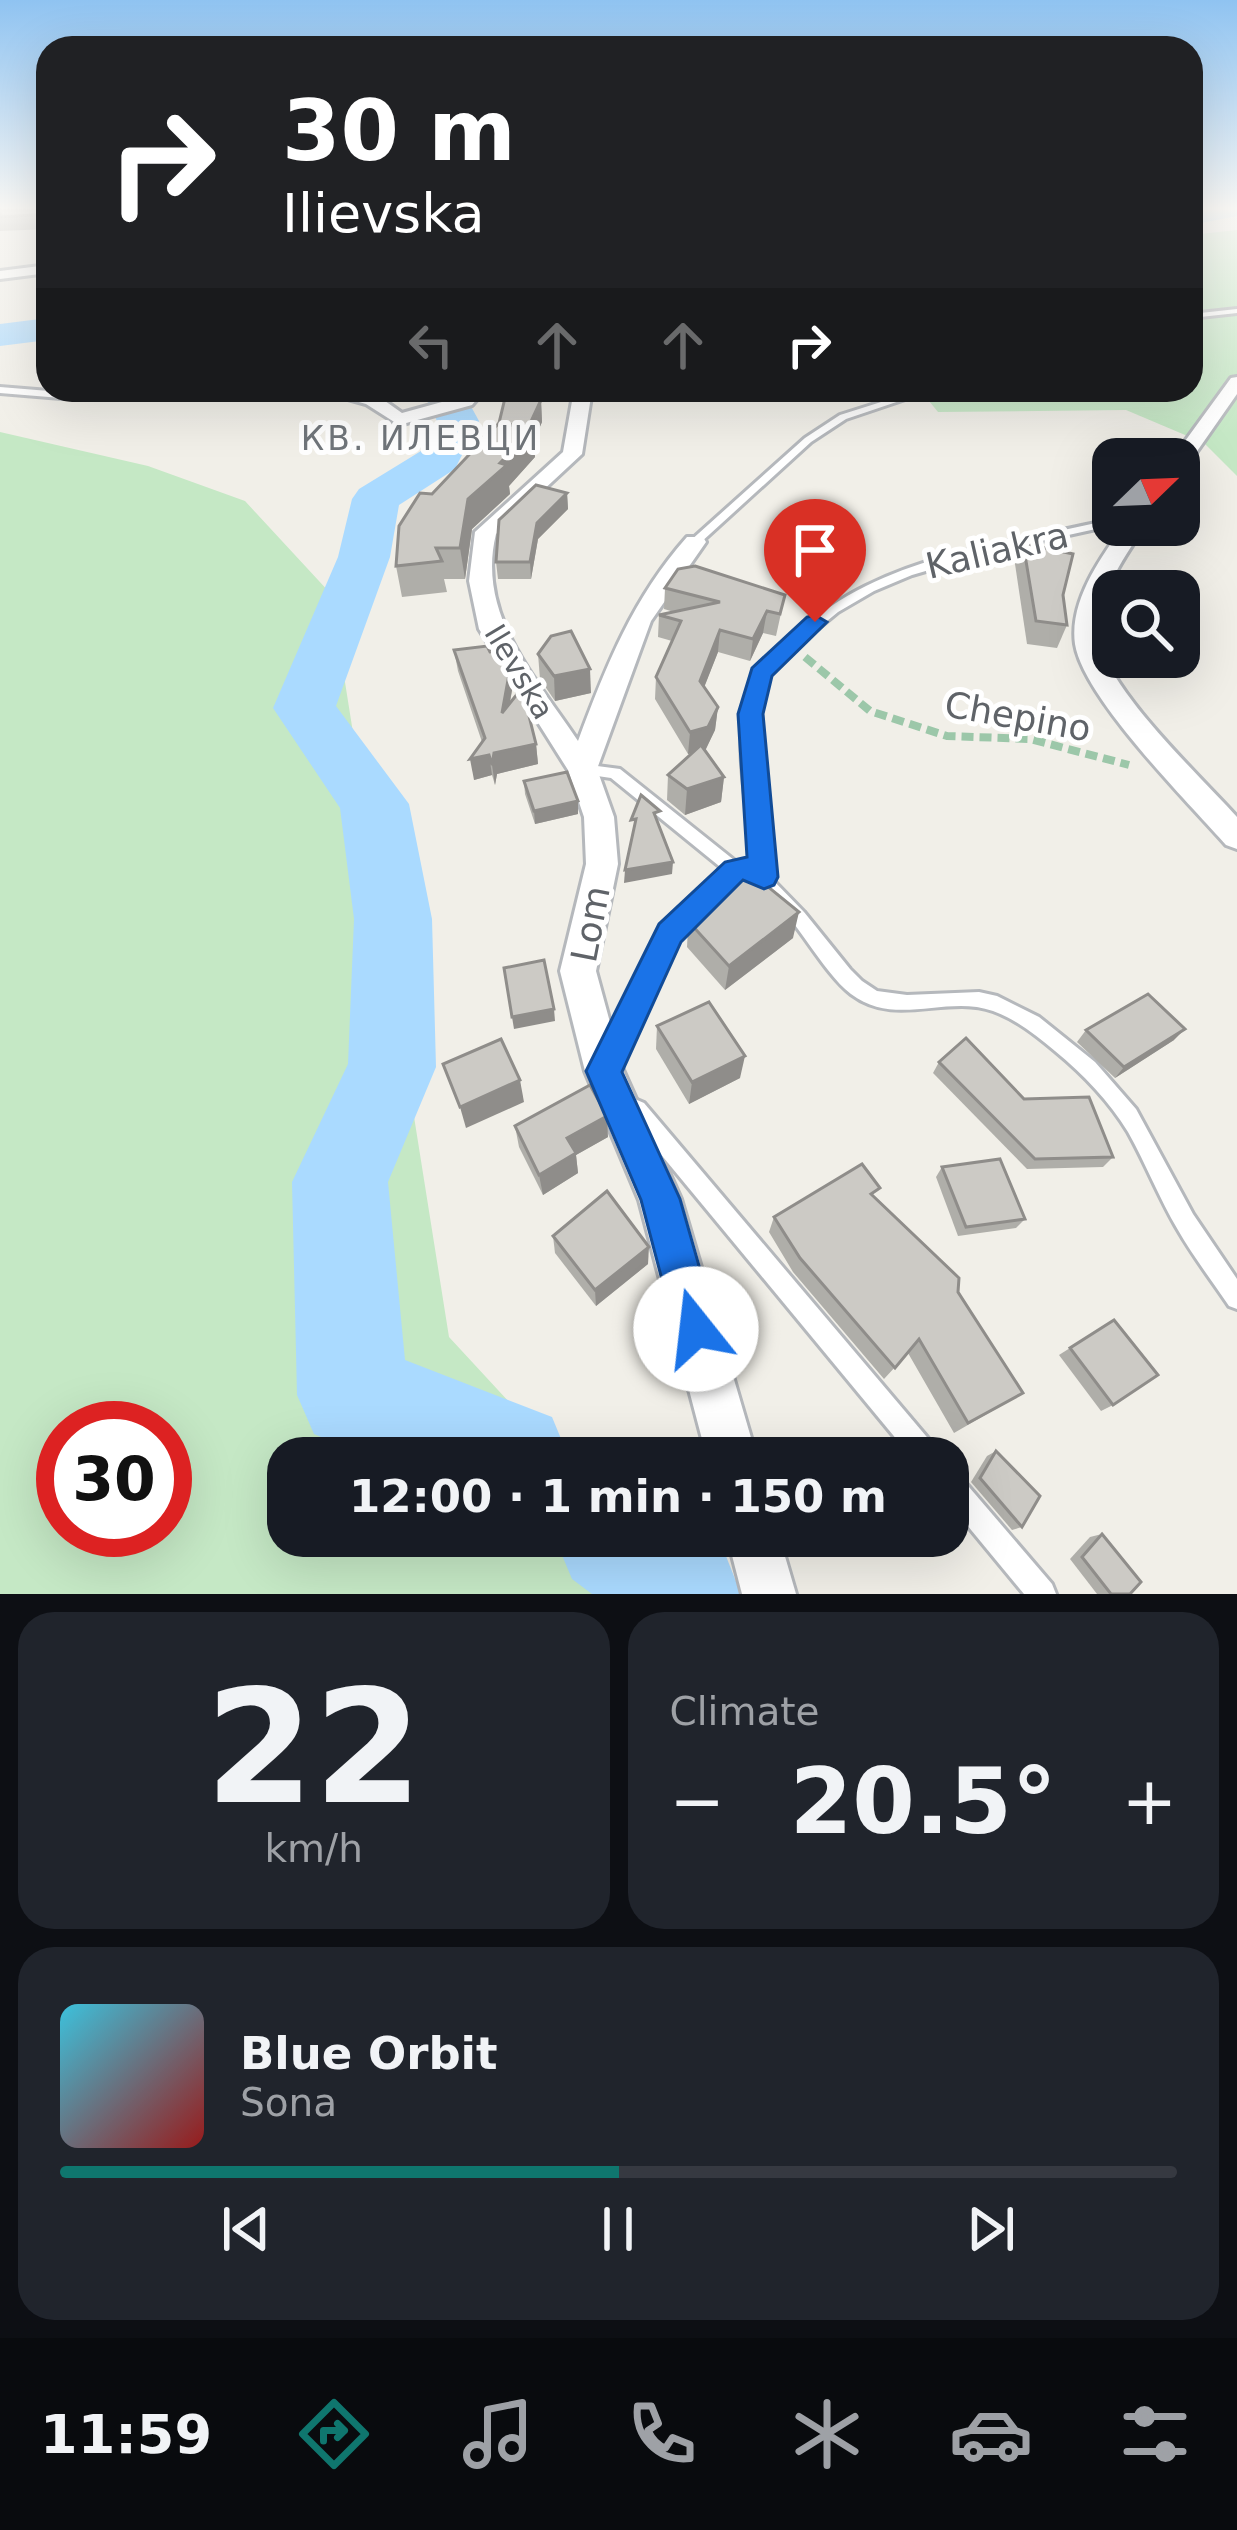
<!DOCTYPE html>
<meta charset="utf-8">
<style>
body{margin:0;font-family:"DejaVu Sans",sans-serif;background:#20242c;color:#f1f3f6;height:100vh;display:flex;flex-direction:column;font-size:45px;white-space:nowrap}
*{box-sizing:border-box;margin:0}
p{font-size:39px;color:#9ea1a6}
.icon{flex:none;width:66px;height:66px;fill:none;stroke:currentColor;stroke-width:2;stroke-linecap:round;stroke-linejoin:round}
.map{position:relative;height:1594px;overflow:hidden}
.side{display:flex;flex-direction:column;gap:18px;padding:18px;background:#0d0f14;flex:1}
.side>*{flex:none}
.hud{position:absolute;left:36px;top:36px;width:1167px;height:366px;border-radius:36px;box-shadow:0 12px 48px #0002;background:#202124;color:#fff;overflow:hidden}
.needle{width:78px;rotate:67deg}
.controls{position:absolute;left:1092px;top:438px;display:grid;gap:24px}
.controls a{display:grid;place-items:center;width:108px;height:108px;border-radius:24px;background:#171b24;box-shadow:0 12px 48px #0002;font-size:60px}
.speed{position:absolute;left:36px;top:1401px;display:flex;gap:24px;font-size:60px;font-weight:700;text-align:center}
.speed>*{display:grid;place-content:center;width:156px;height:156px;border-radius:50%;background:#171b24;box-shadow:0 12px 48px #0002;line-height:1}
.speed .limit{border:18px solid #d22;background:#fff;color:#111}
.pin{position:absolute;display:grid;place-items:center;width:102px;height:102px;color:#fff;margin:-123px -51px;border-radius:50% 50% 50% 0;rotate:-45deg;box-shadow:0 0 12px #0007}
.pin .icon{rotate:45deg}
.me{position:absolute;width:132px;margin:-66px;rotate:344deg;stroke-linejoin:round;filter:drop-shadow(0 0 9px #0008)}
.turn{display:flex;align-items:center;gap:42px;height:252px;padding:0 48px;font-size:54px}
.turn .icon{width:156px;height:156px;stroke-width:2.5}
.turn b{display:block;font-size:84px;line-height:102px}
.lanes{display:flex;align-items:center;height:114px;padding:0 48px;background:#0003;justify-content:center;gap:60px;direction:ltr}
.lanes .off{opacity:.35}
.big{font-size:90px;font-weight:800;line-height:1.1}
.side .widget{flex:1;display:flex;flex-direction:column;justify-content:center;gap:18px;min-width:0;padding:0 42px;border-radius:36px;background:#20242c}
.side .dial{align-items:center;gap:0}
.dial b{font-size:156px;line-height:1}
.song{display:flex;align-items:center;gap:36px}
.cover{width:144px;height:144px;border-radius:18px;background:linear-gradient(135deg,hsl(190 70% 55%),hsl(0 70% 35%))}
.played{height:12px;border-radius:6px;background:linear-gradient(90deg,#0f766e 50%,#363941 50%)}
.keys{display:flex;justify-content:space-around;direction:ltr}
.heat{display:flex;justify-content:space-between;align-items:center;font-size:66px;direction:ltr}
.side .tiles{flex:1;display:grid;gap:18px;grid-template-columns:1fr 1fr}
.widget:last-child{grid-column:span 2}
.trip{position:absolute;left:267px;top:1437px;width:702px;height:120px;border-radius:36px;background:#171b24;box-shadow:0 12px 48px #0002;font-weight:800;line-height:120px;text-align:center}
.tabs{display:flex;height:192px;justify-content:space-around;align-items:center;background:#090b0e;color:#9ea1a6}
.tabs .icon{width:84px;height:84px}
.tabs .current{color:#0f766e}
.tabs b{font-size:54px;color:#f1f3f6}
.map>svg:first-child{display:block}
.green{fill:#c5e8c5;fill-rule:evenodd}
.lines{fill:none;stroke-linecap:round;stroke-linejoin:round}
.river{fill:#aadaff;fill-rule:evenodd}
.service-casing{stroke:#b5b8bc;stroke-width:6}
.minor-casing{stroke:#b5b8bc;stroke-width:6}
.path{stroke:#9cc7a9;stroke-width:8;stroke-dasharray:12 6;stroke-linecap:butt}
.service{fill:#fff;fill-rule:evenodd}
.minor{fill:#fff;fill-rule:evenodd}
.wall{fill:#afaea9}
.shaded-wall{fill:#8f8d8a}
.building{fill:#cccac5;stroke:#8f8d8a;stroke-width:3}
.route{fill:#1a73e8;stroke:#114b97;stroke-width:3}
.labels{text-anchor:middle;stroke-width:10;stroke-linejoin:round;paint-order:stroke}
.far-street-label{font-size:30px;fill:#5f6368;stroke:#fff}
.far-neighbourhood-label{font-size:33px;letter-spacing:3px;fill:#70757a;stroke:#fff}
.street-label{font-size:36px;fill:#5f6368;stroke:#fff}
</style>
<div class="map">
<svg width="1237" height="1594" viewBox="0 0 1237 1594">
<rect width="100%" height="100%" fill="#f1efe8"/>
<g class="green">
<polygon points="1237,230 1237,476 1204,443 1126,410 938,412 929,401 875,390 1191,390 1191,235"/>
<path d="M0,432L148,466L245,501L331,594L449,1337L561,1458H288V1536H633L674,1580L681,1594H0ZM63,1428H165V1530H63Z"/>
</g>
<g class="lines">
<g class="river">
<polygon points="1191,210 1237,210 1237,216 1191,225"/>
<polygon points="48,318 48,340 0,346 0,324"/>
<polygon points="422,390 462,390 479,421 455,469 399,505 390,557 336,706 409,804 432,919 436,1067 388,1182 405,1360 552,1417 569,1458 371,1458 314,1434 297,1395 292,1182 348,1064 354,919 340,808 273,708 338,557 352,499 359,489 421,451 437,421"/>
<polygon points="554,1536 718,1536 741,1594 592,1594 572,1579"/>
</g>
<defs>
<g id="service">
<polygon points="1237,309 1237,313 1191,318 1191,314"/>
<polygon points="0,387 61,392 192,390 188,393 61,398 0,393"/>
<polygon points="919,390 932,390 846,419 811,442 699,544 695,545 689,542 805,438 840,415"/>
<path d="M1113,519L1114,525L987,553L912,575L874,591L838,612L776,663L767,676L760,697L757,721L759,775L771,878L804,912L850,969L862,981L877,991L907,995L979,992L997,996L1039,1017L1095,1062L1136,1109L1193,1214L1237,1279V1309L1229,1306C1212,1281 1193,1256 1178,1230C1159,1198 1146,1164 1128,1132C1109,1101 1083,1074 1055,1051C1037,1036 1016,1019 993,1011C946,994 896,1028 851,994C814,965 784,888 738,877L676,938L615,1070L608,1073L601,1070L598,1064L664,928L724,870L611,778L577,773L575,769L577,765L582,764L620,769L739,864L754,867C749,812 733,750 747,694C755,665 775,649 797,631C819,614 841,598 866,586C942,548 1031,539 1113,519Z"/>
<polygon points="637,1100 644,1103 937,1449 941,1458 912,1458 630,1117 627,1110 630,1103"/>
<polygon points="948,1469 957,1473 1052,1584 1056,1594 1024,1594 948,1502"/>
</g>
<g id="minor">
<polygon points="48,265 48,273 0,279 0,271"/>
<polygon points="1237,377 1237,394 1186,467 1179,469 1179,459 1172,459 1231,378"/>
<polygon points="316,390 378,396 402,413 460,397 466,390 485,390 472,405 399,425 366,404"/>
<path d="M574,390H592L582,454L496,534C476,615 536,678 578,741C606,666 633,598 687,537H703L706,542L651,621L597,769L614,817L618,864L596,971L623,1070L681,1199L757,1458H707L639,1200L585,1071L560,971L586,864L584,817L568,770L479,629L469,581L475,532L563,452Z"/>
<path d="M1124,525H1146C1123,558 1093,601 1101,643C1109,691 1203,779 1237,817V849L1226,845C1188,802 1083,697 1075,644C1069,601 1101,557 1124,525Z"/>
<polygon points="727,1536 779,1536 796,1594 742,1594"/>
</g>
</defs>
<use href="#service" class="service-casing"/>
<use href="#minor" class="minor-casing"/>
<polyline class="path" points="805,657 870,711 947,736 1030,739 1129,765"/>
<use href="#service" class="service"/>
<use href="#minor" class="minor"/>
</g>
<g class="wall">
<polygon points="0,210 48,210 48,229 0,231"/>
<polygon points="541,400 542,422 534,440 535,457 509,486 510,494 472,529 465,579 444,579 447,592 402,597 396,566 432,494"/>
<polygon points="567,493 568,509 538,539 531,579 498,579 496,562"/>
<polygon points="1023,543 1063,595 1067,625 1057,648 1027,644 1015,564"/>
<polygon points="665,588 785,595 776,636 763,633 750,661 718,652 704,687 718,707 715,730 705,750 724,777 721,802 685,815 667,800 668,775 692,753 688,754 655,699 656,677 672,641 658,637 659,615 674,612 664,609"/>
<polygon points="454,650 490,652 510,669 512,690 510,703 536,744 538,764 497,774 495,785 492,775 474,780 482,742 458,671"/>
<polygon points="538,654 591,693 555,701 540,679"/>
<polygon points="524,781 578,814 535,824 525,794"/>
<polygon points="689,909 793,938 725,990 687,947"/>
<polygon points="657,1026 740,1078 689,1104 656,1049"/>
<polygon points="1086,1030 1174,1040 1115,1078 1077,1042"/>
<polygon points="939,1062 1024,1099 1113,1157 1103,1167 1027,1169 933,1073"/>
<polygon points="515,1126 608,1137 576,1155 578,1173 543,1195 519,1147"/>
<polygon points="942,1167 1025,1219 1016,1228 958,1236 936,1177"/>
<polygon points="875,1198 958,1292 1023,1393 954,1433 908,1353 884,1379 793,1272 769,1232 774,1217"/>
<polygon points="553,1236 648,1264 596,1306 555,1253"/>
<polygon points="1114,1320 1113,1405 1101,1411 1059,1355"/>
<polygon points="996,1451 1022,1527 1012,1530 971,1482 987,1456"/>
<polygon points="1102,1534 1130,1594 1097,1594 1070,1559 1090,1537"/>
</g>
<g class="shaded-wall">
<polygon points="541,400 542,422 534,440 535,457 509,486 510,494 472,529 465,579 460,548 468,499 526,433"/>
<polygon points="567,493 568,509 538,539 531,579 530,562 537,523"/>
<polygon points="767,611 763,633 750,661 753,639"/>
<polygon points="720,630 718,652 698,703 700,681"/>
<polygon points="510,669 512,690 504,733 502,713"/>
<polygon points="590,669 591,693 555,701 554,676"/>
<polygon points="718,707 715,730 706,749 688,754 690,732"/>
<polygon points="536,744 538,764 497,774 495,785 492,765 494,753"/>
<polygon points="489,755 492,775 474,780 470,759"/>
<polygon points="724,777 721,802 685,815 687,789"/>
<polygon points="578,801 578,814 535,824 534,811"/>
<polygon points="673,862 672,874 624,883 625,870"/>
<polygon points="799,912 793,938 725,990 729,966"/>
<polygon points="554,1009 555,1021 514,1029 512,1017"/>
<polygon points="1185,1029 1174,1040 1115,1078 1124,1067"/>
<polygon points="745,1056 740,1078 689,1104 692,1082"/>
<polygon points="520,1080 524,1102 466,1128 460,1107"/>
<polygon points="607,1116 608,1137 576,1155 578,1173 543,1195 539,1175 567,1138"/>
<polygon points="649,1247 648,1264 596,1306 595,1290"/>
</g>
<g class="building">
<polygon points="0,210 48,210 48,214 0,217"/>
<polygon points="505,398 541,400 528,428 499,423"/>
<polygon points="499,423 533,429 500,463 507,465 468,499 460,548 436,548 442,561 396,566 399,526 420,493 432,494"/>
<polygon points="536,485 567,493 537,523 530,562 496,562 499,520"/>
<polygon points="1023,543 1073,554 1063,595 1067,625 1036,621"/>
<polygon points="695,566 785,595 780,614 767,611 753,639 720,630 700,681 718,707 708,727 690,732 656,677 681,621 659,615 720,602 665,588 678,569"/>
<polygon points="571,631 590,669 554,676 538,654 551,636"/>
<polygon points="487,646 490,652 498,651 510,669 502,713 522,688 536,744 494,753 492,765 489,755 470,759 485,738 454,650"/>
<polygon points="701,745 724,777 687,789 668,775"/>
<polygon points="567,772 578,801 534,811 524,781"/>
<polygon points="641,795 660,811 654,813 673,862 625,870 636,819 631,820"/>
<polygon points="745,868 799,912 729,966 689,922 689,909"/>
<polygon points="544,960 554,1009 512,1017 504,968"/>
<polygon points="1148,994 1185,1029 1124,1067 1086,1030"/>
<polygon points="709,1002 745,1056 692,1082 657,1026"/>
<polygon points="966,1038 1024,1099 1089,1097 1113,1157 1035,1159 939,1062"/>
<polygon points="501,1039 520,1080 460,1107 443,1064"/>
<polygon points="590,1085 607,1116 567,1138 576,1153 539,1175 515,1126"/>
<polygon points="1000,1159 1025,1219 966,1227 942,1167"/>
<polygon points="862,1164 880,1188 871,1194 959,1278 958,1292 1023,1393 968,1423 919,1339 895,1368 800,1258 774,1217"/>
<polygon points="607,1191 649,1247 595,1290 553,1236"/>
<polygon points="1114,1320 1158,1375 1113,1405 1070,1348"/>
<polygon points="996,1451 1040,1496 1022,1527 980,1478"/>
<polygon points="1102,1534 1141,1582 1130,1594 1111,1594 1082,1557"/>
</g>
<linearGradient id="sky" x2="0" y2="1"><stop stop-color="#8fc3f1"/><stop offset="0.48" stop-color="#f9f8f5"/><stop offset="1" stop-color="#f9f8f5" stop-opacity="0"/></linearGradient>
<rect width="1237" height="434" fill="url(#sky)"/>
<polygon class="route" points="815,615 827,622 772,676 763,714 778,877 774,885 764,889 743,880 681,942 622,1072 680,1199 717,1329 711,1344 696,1350 681,1344 675,1329 641,1200 586,1071 659,924 725,862 747,857 738,714 752,668 807,617"/>
<g class="labels">
<g class="far-street-label">
<text transform="translate(519 672) rotate(59)" y="10">Ilevska</text>
</g>
<g class="far-neighbourhood-label">
<text x="421" y="450">КВ. ИЛЕВЦИ</text>
</g>
<g class="street-label">
<text transform="translate(997 550) rotate(-13)" y="13">Kaliakra</text>
<text transform="translate(1018 716) rotate(10)" y="13">Chepino</text>
<text transform="translate(590 924) rotate(-79)" y="13">Lom</text>
</g>
</g>
</svg>
<div class="controls">
<a><svg class="needle" viewBox="-14 -14 28 28"><path d="M0-13l5 13h-10z" fill="#e53935"/><path d="M0 13l5-13h-10z" fill="#9ea1a6"/></svg></a>
<a><svg class="icon" aria-label="search" viewBox="0 0 24 24"><circle cx="10" cy="10" r="6"/><path d="M15 15l6 6"/></svg></a>
</div>
<div class="speed"><div class="limit">30</div></div>
<div class="pin" style="left:815px;top:622px;background:#d93025"><svg class="icon" aria-label="arrive" viewBox="0 0 24 24"><path d="M6 21V4h12l-3 4 3 4H6"/></svg></div>
<svg class="me" style="left:696px;top:1329px" viewBox="-20 -20 40 40"><circle r="19" fill="#fff"/><path d="M0-13L10 11 0 6-10 11z" fill="#1a73e8"/></svg>
<div class="trip">12:00 · 1 min · 150 m</div>
<div class="hud">
<div class="turn"><svg class="icon" aria-label="right" viewBox="0 0 24 24"><path d="M7 20v-9h11M14 6l5 5-5 5"/></svg><div><b>30 m</b>Ilievska</div></div>
<div class="lanes"><svg class="icon off" aria-label="left" viewBox="0 0 24 24"><path d="M17 20v-9H6M10 6l-5 5 5 5"/></svg><svg class="icon off" aria-label="ahead" viewBox="0 0 24 24"><path d="M12 20V5M6 11l6-6 6 6"/></svg><svg class="icon off" aria-label="ahead" viewBox="0 0 24 24"><path d="M12 20V5M6 11l6-6 6 6"/></svg><svg class="icon" aria-label="right" viewBox="0 0 24 24"><path d="M7 20v-9h11M14 6l5 5-5 5"/></svg></div>
</div>
</div>
<section class="side">
<div class="tiles">
<div class="widget dial"><b>22</b><p>km/h</p></div>
<div class="widget"><p>Climate</p>
<div class="heat"><a>−</a><b class="big">20.5°</b><a>+</a></div>
</div>
<div class="widget">
<div class="song"><i class="cover"></i><div><b>Blue Orbit</b><p>Sona</p></div></div>
<div class="played"></div>
<div class="keys"><svg class="icon" aria-label="previous" viewBox="0 0 24 24"><path d="M18 5L8 12l10 7zM5 5v14"/></svg><svg class="icon" aria-label="pause" viewBox="0 0 24 24"><path d="M8 5v14M16 5v14"/></svg><svg class="icon" aria-label="next" viewBox="0 0 24 24"><path d="M6 5l10 7-10 7zM19 5v14"/></svg></div>
</div>
</div>
</section>
<nav class="tabs">
<b>11:59</b>
<svg class="icon current" aria-label="directions" viewBox="0 0 24 24"><path d="M12 3l9 9-9 9-9-9zM9 14v-3h6M13 9l2 2-2 2"/></svg>
<svg class="icon" aria-label="music" viewBox="0 0 24 24"><path d="M9 18V5l10-2v13"/><circle cx="6" cy="18" r="3"/><circle cx="16" cy="16" r="3"/></svg>
<svg class="icon" aria-label="phone" viewBox="0 0 24 24"><path d="M5 4h4l2 5-3 2q2 4 5 5l2-3 5 2v4C11 20 4 13 5 4z"/></svg>
<svg class="icon" aria-label="climate" viewBox="0 0 24 24"><path d="M12 3v18M4 7l16 10M4 17L20 7"/></svg>
<svg class="icon" aria-label="car" viewBox="0 0 24 24"><path d="M5 17H2v-5l4-1 3-4h7l3 4 3 1v5h-3M9 17h6M6 11h13"/><circle cx="7" cy="17" r="2"/><circle cx="17" cy="17" r="2"/></svg>
<svg class="icon" aria-label="filters" viewBox="0 0 24 24"><path d="M4 7h16M4 17h16"/><circle cx="9" cy="7" r="2"/><circle cx="15" cy="17" r="2"/></svg>
</nav>
